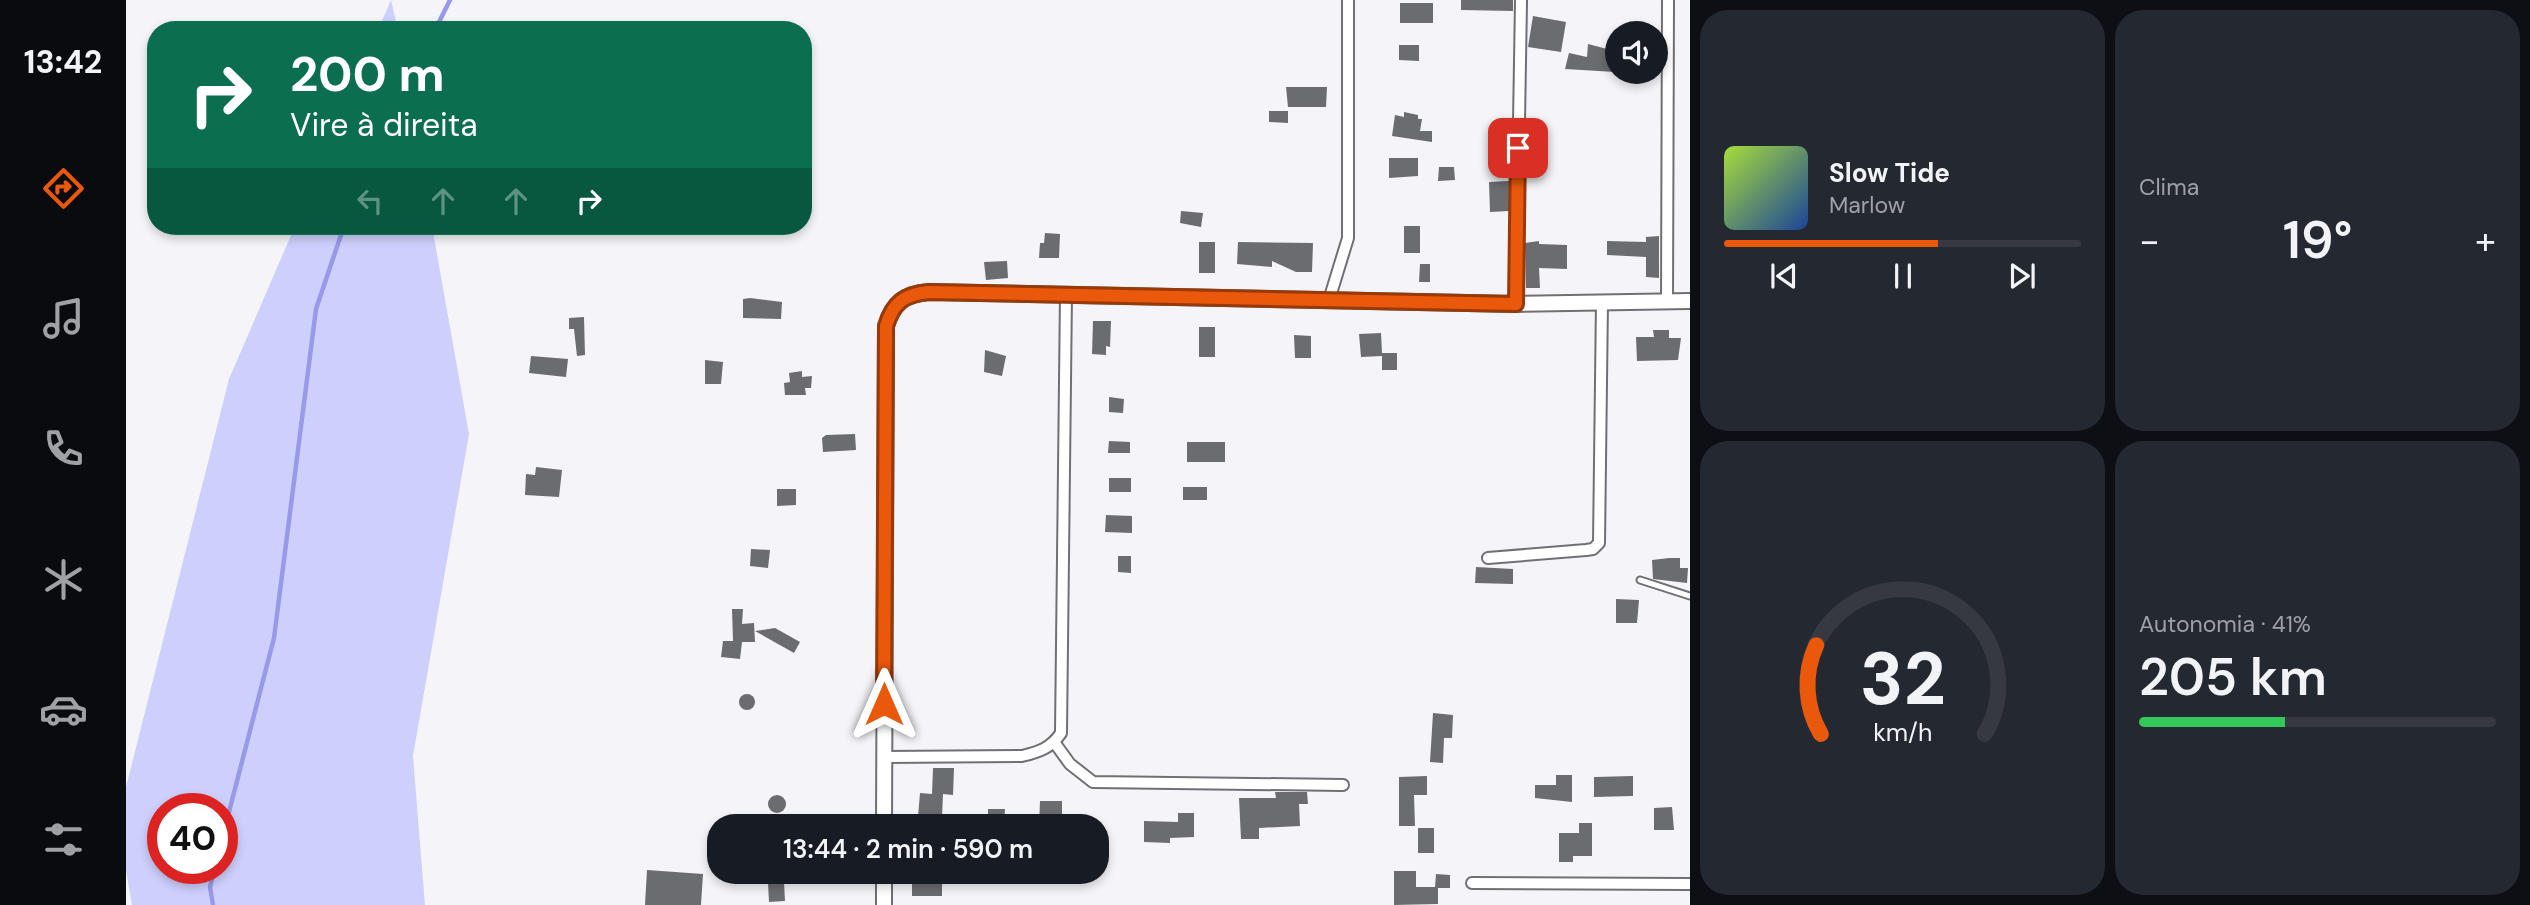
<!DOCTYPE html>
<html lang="pt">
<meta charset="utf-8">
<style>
body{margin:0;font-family:"DM Sans",sans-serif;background:#242831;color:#f1f3f6;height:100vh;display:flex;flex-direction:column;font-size:26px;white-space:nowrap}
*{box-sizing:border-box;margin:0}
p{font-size:23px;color:#9ea1a6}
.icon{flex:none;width:38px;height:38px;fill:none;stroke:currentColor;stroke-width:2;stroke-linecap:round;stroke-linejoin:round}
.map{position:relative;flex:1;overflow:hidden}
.sheet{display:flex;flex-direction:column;gap:10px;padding:10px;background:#0d0f14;width:840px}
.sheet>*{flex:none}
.hud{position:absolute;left:21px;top:21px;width:665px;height:214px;border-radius:28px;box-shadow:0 4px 10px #0003;background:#0b6e4f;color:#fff;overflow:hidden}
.tools{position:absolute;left:1479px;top:21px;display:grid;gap:14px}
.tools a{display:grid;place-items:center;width:63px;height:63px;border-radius:50%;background:#171b24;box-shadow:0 4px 10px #0003;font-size:35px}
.speed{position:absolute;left:21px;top:793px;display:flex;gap:14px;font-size:35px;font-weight:700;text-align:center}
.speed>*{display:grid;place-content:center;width:91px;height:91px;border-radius:50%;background:#171b24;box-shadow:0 4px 10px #0003;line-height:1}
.speed .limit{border:10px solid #d22;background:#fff;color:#111}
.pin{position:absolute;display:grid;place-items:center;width:60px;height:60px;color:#fff;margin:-30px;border-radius:14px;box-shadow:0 4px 10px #0006}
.me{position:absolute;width:77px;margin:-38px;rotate:0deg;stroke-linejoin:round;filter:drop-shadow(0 0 5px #0008)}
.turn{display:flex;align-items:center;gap:24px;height:147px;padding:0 28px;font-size:32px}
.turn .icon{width:91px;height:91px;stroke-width:2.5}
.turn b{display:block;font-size:49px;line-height:60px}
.lanes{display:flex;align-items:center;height:66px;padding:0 28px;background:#0003;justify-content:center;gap:35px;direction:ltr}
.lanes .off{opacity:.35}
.big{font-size:52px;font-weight:600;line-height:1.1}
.sheet .widget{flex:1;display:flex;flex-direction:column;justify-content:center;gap:10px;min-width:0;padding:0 24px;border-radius:28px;background:#242831}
.sheet .dial{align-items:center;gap:0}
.dial svg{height:182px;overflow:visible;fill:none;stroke:#363941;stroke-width:7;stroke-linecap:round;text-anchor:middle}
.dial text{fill:#f1f3f6;stroke:none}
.song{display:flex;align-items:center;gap:21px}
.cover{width:84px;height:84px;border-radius:10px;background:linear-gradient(135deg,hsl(80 70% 55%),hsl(220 70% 35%))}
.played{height:7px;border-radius:4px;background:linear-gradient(90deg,#ea580c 60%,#363941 60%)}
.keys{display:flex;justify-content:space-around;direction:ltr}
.heat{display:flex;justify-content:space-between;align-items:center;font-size:38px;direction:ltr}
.charge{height:10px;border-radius:5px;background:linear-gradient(90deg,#34c759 41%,#363941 0)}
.sheet .tiles{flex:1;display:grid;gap:10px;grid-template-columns:repeat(2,1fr)}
.trip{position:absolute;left:581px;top:814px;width:402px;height:70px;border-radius:28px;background:#171b24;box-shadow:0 4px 10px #0003;font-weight:600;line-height:70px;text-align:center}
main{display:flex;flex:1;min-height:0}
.tabs{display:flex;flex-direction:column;width:126px;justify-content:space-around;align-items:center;background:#090b0e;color:#9ea1a6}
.tabs .icon{width:49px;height:49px}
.tabs .selected{color:#ea580c}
.tabs b{font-size:32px;color:#f1f3f6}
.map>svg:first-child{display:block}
.green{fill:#cdd0fc;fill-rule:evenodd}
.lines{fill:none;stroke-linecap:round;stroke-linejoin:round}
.stream{stroke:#9899e9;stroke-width:4.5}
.building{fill:#6b6c6f}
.service-casing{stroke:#707074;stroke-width:9}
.minor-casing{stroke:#707074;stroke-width:14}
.tertiary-casing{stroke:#707074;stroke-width:18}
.service{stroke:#fff;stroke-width:5}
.minor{stroke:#fff;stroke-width:10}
.tertiary{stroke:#fff;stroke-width:14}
.route-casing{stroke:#983908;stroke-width:18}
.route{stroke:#ea580c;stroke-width:12}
</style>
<main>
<nav class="tabs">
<b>13:42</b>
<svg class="icon selected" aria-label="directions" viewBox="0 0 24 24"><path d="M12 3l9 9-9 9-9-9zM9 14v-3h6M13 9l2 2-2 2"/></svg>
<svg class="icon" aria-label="music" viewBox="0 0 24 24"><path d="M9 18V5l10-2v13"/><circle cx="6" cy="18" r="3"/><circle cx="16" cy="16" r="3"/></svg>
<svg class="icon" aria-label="phone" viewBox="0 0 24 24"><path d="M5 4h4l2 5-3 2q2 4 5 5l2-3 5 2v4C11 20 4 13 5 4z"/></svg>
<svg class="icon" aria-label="climate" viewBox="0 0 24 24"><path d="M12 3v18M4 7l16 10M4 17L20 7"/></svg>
<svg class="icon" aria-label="car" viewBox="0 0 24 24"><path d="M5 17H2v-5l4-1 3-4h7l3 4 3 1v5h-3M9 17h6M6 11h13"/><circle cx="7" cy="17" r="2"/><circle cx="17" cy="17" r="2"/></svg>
<svg class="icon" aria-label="filters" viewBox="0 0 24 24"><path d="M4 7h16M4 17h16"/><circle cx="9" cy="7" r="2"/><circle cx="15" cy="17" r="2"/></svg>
</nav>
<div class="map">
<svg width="1564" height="905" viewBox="0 0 1564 905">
<rect width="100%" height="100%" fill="#f5f5f9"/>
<g class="green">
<polygon points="265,0 272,30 252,30"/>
<path d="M169,226H306L343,434L287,756L299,905H6L0,871V787L103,379ZM37,808H96V868H37Z"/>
</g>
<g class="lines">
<g class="stream">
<polyline points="309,30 324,0"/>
<polyline points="96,839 148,638 190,309 218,226"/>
<polyline points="87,905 84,887 89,868"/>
</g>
</g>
<g class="building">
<polygon points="1335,0 1387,0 1387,11 1335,10"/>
<rect x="1274" y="3" width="33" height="20"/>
<polygon points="1407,16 1440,22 1435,52 1402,47"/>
<polygon points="1462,44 1489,51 1489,72 1439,69 1443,53 1461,57"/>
<polygon points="1273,45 1293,45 1293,61 1273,60"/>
<polygon points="1160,87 1201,87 1200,107 1162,107"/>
<polygon points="1143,111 1162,111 1162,123 1143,122"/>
<polygon points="1278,112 1292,115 1292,119 1296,119 1294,131 1306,131 1306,142 1266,136 1269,115 1278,117"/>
<polygon points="1263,158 1292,158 1292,176 1263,178"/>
<polygon points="1313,167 1328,167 1329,180 1312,181"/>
<polygon points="1383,181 1383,211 1364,212 1363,182"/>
<polygon points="1055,211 1077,213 1075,227 1054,223"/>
<rect x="1278" y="226" width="16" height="27"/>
<polygon points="919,233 934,234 933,258 913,258 914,243 918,243"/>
<polygon points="1533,236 1533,278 1520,277 1520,257 1481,255 1481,241 1520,242 1520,237"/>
<polygon points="1413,241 1413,244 1441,245 1441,269 1413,268 1414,288 1400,288 1399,243"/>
<rect x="1073" y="242" width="16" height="31"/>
<polygon points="1112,242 1187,243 1186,272 1170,272 1146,261 1146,267 1111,264"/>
<polygon points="881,261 882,278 860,280 858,262"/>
<polygon points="1294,264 1304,264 1304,282 1293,282"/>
<polygon points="624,298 656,302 655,319 617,318 617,299"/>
<polygon points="458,317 459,355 451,356 448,329 443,329 443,318"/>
<polygon points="967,321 985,321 984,347 980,346 980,355 966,354"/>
<rect x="1073" y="327" width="16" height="30"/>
<polygon points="1527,330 1543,330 1543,338 1555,338 1552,360 1511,361 1510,337 1528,337"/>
<polygon points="1255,333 1256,353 1271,353 1271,370 1256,370 1256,356 1235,357 1233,334"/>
<polygon points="1168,335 1185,336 1185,358 1169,358"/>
<polygon points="859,350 880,356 876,376 858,372"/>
<polygon points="405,356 442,359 440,377 403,373"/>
<polygon points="579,360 597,362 595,384 579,384"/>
<polygon points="676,371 676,377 686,376 685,388 679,388 680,395 659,395 658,383 664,382 663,373"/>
<polygon points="983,397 998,399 997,413 983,412"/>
<polygon points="729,434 730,450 697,452 696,438 700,435"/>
<polygon points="983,441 1004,442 1004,453 982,453"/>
<rect x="1061" y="442" width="38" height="20"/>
<polygon points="410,467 436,470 433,497 399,495 400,474 409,475"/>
<rect x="983" y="478" width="22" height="14"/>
<rect x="1057" y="487" width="24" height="13"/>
<polygon points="651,489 670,489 670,505 651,506"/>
<polygon points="980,515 1006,516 1006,533 979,532"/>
<polygon points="625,549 644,550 642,568 624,566"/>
<polygon points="992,556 1005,556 1005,573 992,572"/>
<polygon points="1543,558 1554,558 1554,568 1562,568 1561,583 1527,579 1526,560"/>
<polygon points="1350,567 1387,569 1387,584 1349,583"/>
<polygon points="1490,599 1513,600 1511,623 1490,623"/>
<polygon points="606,609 617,609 616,624 628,623 629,642 616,642 614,659 595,657 597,641 607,641"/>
<polygon points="649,628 674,642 668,653 629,631"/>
<circle cx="621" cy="702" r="8"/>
<polygon points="1307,713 1327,715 1326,738 1318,738 1317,763 1304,762"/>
<polygon points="807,768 828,768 827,795 817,794 816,818 792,817 794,793 806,794"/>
<polygon points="1430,775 1446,775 1446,802 1409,798 1409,785 1430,785"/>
<polygon points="1301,776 1301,795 1288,795 1289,826 1273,826 1273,777"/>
<polygon points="1507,776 1507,796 1468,797 1468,777"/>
<polygon points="1149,792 1181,792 1182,804 1173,804 1174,826 1133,828 1133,839 1115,839 1113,798 1150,798"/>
<circle cx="651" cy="804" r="9"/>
<polygon points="914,801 936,801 936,825 913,826"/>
<polygon points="1546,807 1548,830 1528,830 1528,808"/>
<polygon points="862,809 879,809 878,826 862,826"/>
<polygon points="1052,813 1068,813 1068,837 1044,838 1044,843 1018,842 1018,821 1052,822"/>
<polygon points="1453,823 1466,823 1466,856 1447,856 1447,862 1433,862 1433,833 1453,833"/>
<rect x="1292" y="828" width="16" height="25"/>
<polygon points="521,870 577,874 575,905 519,905"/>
<polygon points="1268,871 1290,871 1290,887 1309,887 1310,874 1324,875 1324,888 1312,888 1312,904 1268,905"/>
<rect x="786" y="872" width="30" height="24"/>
<polygon points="658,882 659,901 643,902 642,883"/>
</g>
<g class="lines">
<defs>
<polyline id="service" points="1514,580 1564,596"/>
<g id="minor">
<polyline points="1203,300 1222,238 1222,0"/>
<polyline points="1541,301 1542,0"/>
<polyline points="1390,304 1395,1"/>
<polyline points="1362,558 1460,550 1467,549 1473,543 1476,301"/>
<polyline points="928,742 944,764 967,782 1217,785"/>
<path d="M758,757L896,756C913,752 925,748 935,733L940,294"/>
<polyline points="1346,883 1564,884"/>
</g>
<g id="tertiary">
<path d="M758,826L760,326C767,303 778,294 803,292L1390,304L1564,301"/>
<polyline points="758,905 758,872"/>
</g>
</defs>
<use href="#service" class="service-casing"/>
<use href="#minor" class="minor-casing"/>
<use href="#tertiary" class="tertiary-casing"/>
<use href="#service" class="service"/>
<use href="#minor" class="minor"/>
<use href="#tertiary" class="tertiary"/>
</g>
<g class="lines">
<defs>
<path id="route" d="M758,704L760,326C767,303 778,294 803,292L1390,304L1392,148"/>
</defs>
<use href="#route" class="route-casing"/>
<use href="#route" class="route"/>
</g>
</svg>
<div class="tools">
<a><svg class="icon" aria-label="sound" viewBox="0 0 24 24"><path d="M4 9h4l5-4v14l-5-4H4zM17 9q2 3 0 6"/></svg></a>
</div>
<div class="speed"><div class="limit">40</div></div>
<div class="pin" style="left:1392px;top:148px;background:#d93025"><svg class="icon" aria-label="arrive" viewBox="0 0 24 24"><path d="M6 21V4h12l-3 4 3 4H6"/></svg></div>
<svg class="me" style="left:758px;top:704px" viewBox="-20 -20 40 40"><path d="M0-17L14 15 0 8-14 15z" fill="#ea580c" stroke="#fff" stroke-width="4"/></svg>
<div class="trip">13:44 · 2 min · 590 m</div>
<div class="hud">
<div class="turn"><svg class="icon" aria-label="right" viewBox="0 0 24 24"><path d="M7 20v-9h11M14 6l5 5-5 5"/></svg><div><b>200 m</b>Vire à direita</div></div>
<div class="lanes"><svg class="icon off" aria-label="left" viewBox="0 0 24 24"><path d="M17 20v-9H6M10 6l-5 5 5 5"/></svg><svg class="icon off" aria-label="ahead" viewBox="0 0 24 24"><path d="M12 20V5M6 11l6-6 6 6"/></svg><svg class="icon off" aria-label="ahead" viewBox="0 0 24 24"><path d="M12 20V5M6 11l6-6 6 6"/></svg><svg class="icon" aria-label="right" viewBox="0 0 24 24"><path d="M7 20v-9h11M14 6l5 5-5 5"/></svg></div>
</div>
</div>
<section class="sheet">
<div class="tiles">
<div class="widget">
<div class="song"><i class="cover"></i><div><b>Slow Tide</b><p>Marlow</p></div></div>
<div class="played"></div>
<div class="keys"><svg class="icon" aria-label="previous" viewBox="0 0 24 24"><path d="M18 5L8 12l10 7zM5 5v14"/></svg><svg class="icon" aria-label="pause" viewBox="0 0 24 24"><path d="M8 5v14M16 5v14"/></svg><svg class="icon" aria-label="next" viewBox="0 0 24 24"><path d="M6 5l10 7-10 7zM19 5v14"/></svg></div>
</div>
<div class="widget"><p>Clima</p>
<div class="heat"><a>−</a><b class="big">19°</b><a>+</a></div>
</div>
<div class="widget dial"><svg viewBox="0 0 100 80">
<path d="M14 69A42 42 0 1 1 86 69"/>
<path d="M14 69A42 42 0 0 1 12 30" stroke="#ea580c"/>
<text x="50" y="56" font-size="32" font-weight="700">32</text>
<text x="50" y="72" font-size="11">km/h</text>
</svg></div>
<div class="widget"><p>Autonomia · 41%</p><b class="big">205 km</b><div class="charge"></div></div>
</div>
</section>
</main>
